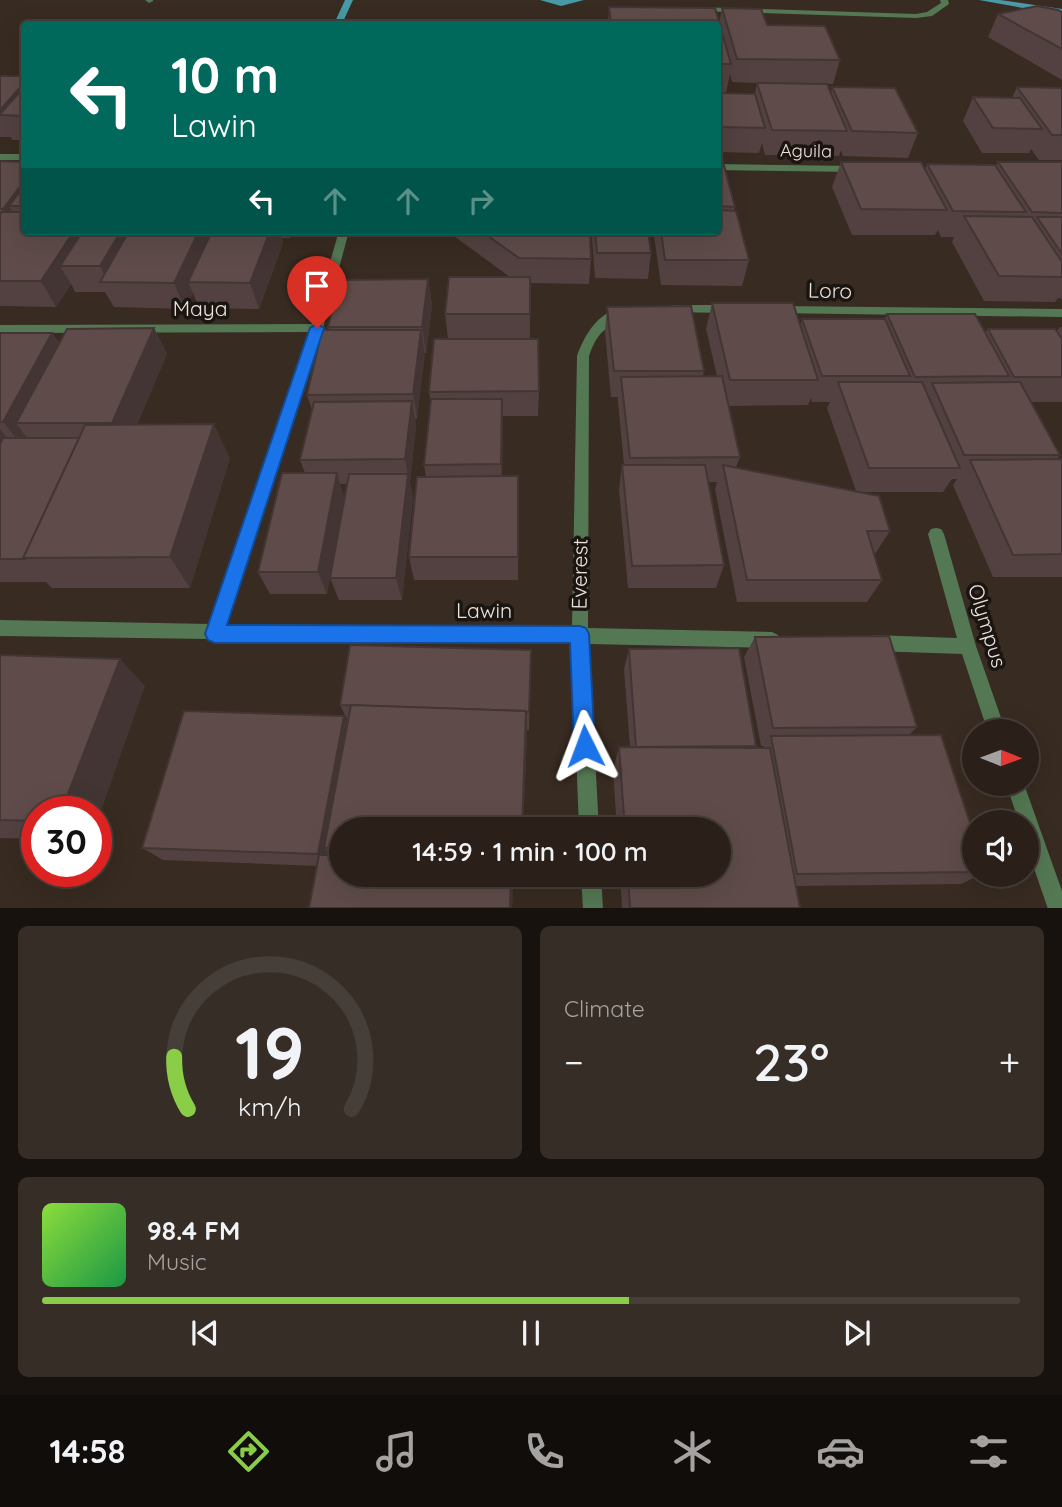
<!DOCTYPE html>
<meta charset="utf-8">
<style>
body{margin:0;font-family:Quicksand,sans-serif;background:#362d26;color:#f1f3f6;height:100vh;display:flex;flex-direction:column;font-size:26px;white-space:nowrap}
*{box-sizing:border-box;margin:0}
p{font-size:23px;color:#a5a3a2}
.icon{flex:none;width:38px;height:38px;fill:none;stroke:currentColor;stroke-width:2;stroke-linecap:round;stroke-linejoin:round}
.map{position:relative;height:908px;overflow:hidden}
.drawer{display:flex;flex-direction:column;gap:18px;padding:18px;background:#17120e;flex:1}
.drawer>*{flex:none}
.banner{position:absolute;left:21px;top:21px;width:700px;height:214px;border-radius:7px;box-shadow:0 7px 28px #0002,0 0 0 2px #463e38;background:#00695c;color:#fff;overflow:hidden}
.needle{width:46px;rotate:91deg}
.fabs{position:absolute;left:962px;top:719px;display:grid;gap:14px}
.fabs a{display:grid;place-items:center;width:77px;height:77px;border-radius:50%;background:#2a2019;box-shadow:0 7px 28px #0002,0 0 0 2px #463e38;font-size:35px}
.speed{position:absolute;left:21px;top:796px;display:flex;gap:14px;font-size:35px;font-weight:700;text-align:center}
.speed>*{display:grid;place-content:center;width:91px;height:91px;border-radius:50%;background:#2a2019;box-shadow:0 7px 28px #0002,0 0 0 2px #463e38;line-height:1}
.speed .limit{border:10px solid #d22;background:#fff;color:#111}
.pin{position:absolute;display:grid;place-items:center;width:60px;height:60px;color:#fff;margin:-72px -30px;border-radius:50% 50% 50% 0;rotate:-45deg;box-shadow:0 0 7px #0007}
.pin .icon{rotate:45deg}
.me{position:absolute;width:77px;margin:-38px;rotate:357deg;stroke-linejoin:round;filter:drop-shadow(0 0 5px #0008)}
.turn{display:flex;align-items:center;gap:24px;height:147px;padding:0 35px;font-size:32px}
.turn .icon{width:91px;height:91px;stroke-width:2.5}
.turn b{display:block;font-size:49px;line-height:60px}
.lanes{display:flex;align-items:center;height:66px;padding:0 35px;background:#0003;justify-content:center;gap:35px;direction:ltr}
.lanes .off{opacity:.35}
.big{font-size:52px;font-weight:600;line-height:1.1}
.drawer .card{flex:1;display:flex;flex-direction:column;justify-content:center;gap:10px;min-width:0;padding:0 24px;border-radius:10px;background:#362d26}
.drawer .dial{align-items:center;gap:0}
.dial svg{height:182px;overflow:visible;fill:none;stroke:#463e38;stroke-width:7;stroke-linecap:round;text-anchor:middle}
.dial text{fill:#f1f3f6;stroke:none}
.song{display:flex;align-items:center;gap:21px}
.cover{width:84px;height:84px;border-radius:10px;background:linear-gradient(135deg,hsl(90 70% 55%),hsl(140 70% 35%))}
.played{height:7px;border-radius:4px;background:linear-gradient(90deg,#8ace47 60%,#463e38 60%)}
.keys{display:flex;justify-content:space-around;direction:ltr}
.heat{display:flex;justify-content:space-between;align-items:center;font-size:38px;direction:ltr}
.drawer .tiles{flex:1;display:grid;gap:18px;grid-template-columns:1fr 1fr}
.card:last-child{grid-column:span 2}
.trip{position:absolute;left:329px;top:817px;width:402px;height:70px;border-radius:35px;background:#2a2019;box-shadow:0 7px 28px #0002,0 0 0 2px #463e38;font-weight:600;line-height:70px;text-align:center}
.dock{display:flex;height:112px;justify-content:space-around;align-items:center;background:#110d0a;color:#a5a3a2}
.dock .icon{width:49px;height:49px}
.dock .current{color:#8ace47}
.dock b{font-size:32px;color:#f1f3f6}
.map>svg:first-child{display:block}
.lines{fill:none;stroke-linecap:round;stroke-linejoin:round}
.stream{fill:#489aa6;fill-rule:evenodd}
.lane{fill:#547854;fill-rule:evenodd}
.street{fill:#547854;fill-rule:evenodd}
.wall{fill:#524140;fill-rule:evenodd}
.shaded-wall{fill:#423534}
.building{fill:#5f4c4a;stroke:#423534;stroke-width:2}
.route{fill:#1a73e8;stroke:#114b97;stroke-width:2}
.labels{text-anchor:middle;stroke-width:7;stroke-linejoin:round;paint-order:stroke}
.far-street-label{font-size:18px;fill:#ece3dd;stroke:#1b1511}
.street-label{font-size:21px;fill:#ece3dd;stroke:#1b1511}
</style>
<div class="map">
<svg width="1062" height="909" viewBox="0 0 1062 909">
<rect width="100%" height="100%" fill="#382b21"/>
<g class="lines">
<g class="stream">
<polygon points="345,0 353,0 342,24 334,24"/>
<polygon points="540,0 584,0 561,6"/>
<polygon points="979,0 1000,0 1062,9 1062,15"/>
</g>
<polygon class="lane" points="145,0 153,0 153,1 149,3"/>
<g class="street">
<polygon points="940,0 948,0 949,4 932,16 916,18 697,11 693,9 697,7 916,14 927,12 941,3"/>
<rect x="0" y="154" width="24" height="6"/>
<polygon points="718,164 856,166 861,169 856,172 718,170"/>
<path d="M339,231H349L323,328L226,624L572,628L577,356C584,336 600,307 625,310L627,313C608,331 600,325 589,356L588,628L772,632L778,635L780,640L778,645L772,648L589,644L599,830H579L572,643L220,640L215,642L209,639L0,636V620L210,624L309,332L0,333V325L312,324Z"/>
<polygon points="672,305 729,305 735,309 729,313 668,312 666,309"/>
<polygon points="777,306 1062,309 1062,317 773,313 771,310"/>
<polygon points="936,528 941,529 944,534 976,646 1006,732 988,732 962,654 873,651 867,648 865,643 867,638 873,635 957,638 928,534 931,529"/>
<polygon points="1006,784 1024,784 1062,891 1062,909 1048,909 1027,848 1027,822 1019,822"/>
<polygon points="581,875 601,875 603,909 583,909"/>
</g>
</g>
<g class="wall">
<path d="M609,7L719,24L722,8L767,25L840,60L833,84L762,83L831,93L832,87L918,133L908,158L843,156L841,150L839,156L765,155L762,143L759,153L718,152V24H608ZM730,74L732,82L757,83L755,94L726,93Z"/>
<polygon points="1062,12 1062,80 988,37 998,14"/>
<polygon points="0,76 24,76 24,140 12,140 11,137 0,137"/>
<polygon points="1017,87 1062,88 1062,160 1039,160 1031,149 1029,153 982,153 963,121 973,97 1012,98"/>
<polygon points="718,158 735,207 734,210 749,260 742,286 661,285 654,236 654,231 648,231 651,253 648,279 595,278 592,239 593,231 718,231"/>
<polygon points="0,161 24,162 24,231 293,231 290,238 282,238 283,243 259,309 199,308 193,293 185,309 114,307 105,292 75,292 71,284 56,307 0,306"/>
<polygon points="841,162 925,169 927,164 996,166 998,162 1062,162 1062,299 1058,298 1055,302 984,301 952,242 954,237 941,237 938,230 935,235 852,235 832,187"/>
<polygon points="447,231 590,231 591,259 589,284 530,283 530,339 539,391 538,416 503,416 502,476 518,500 518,580 414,580 409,557 426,477 424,465 431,404 429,392 448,339 445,314 510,277"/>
<polygon points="428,279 432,305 426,353 424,353 417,419 415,419 416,426 410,482 413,498 402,600 339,600 330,578 347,484 340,484 344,497 327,594 270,594 258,572 305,473 300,460 312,410 307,395 329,330 328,327"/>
<path d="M712,303L800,325L802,319H885L887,314L985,333L988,329L1057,331L1060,327H1062V402H1031L1060,455L1056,460L1062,459V577H993L953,485L957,479H952L943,492H861L890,531L875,554H874L882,580L867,602H737L715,489L717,482H708L724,565L716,588H628L619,490L622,465H624L618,402V397H611L605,332L607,307L704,371L703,376H717L706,329ZM811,398L812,402H830L827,408L856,491L736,467L740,457L728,406L808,405Z"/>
<polygon points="154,328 167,354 137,424 230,458 190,588 52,588 46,582 0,582 0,333 52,333 59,343"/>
<polygon points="755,637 917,727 909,735 975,838 975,875 980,875 961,884 795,886 800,908 622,908 620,875 719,875 719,830 617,830 613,770 619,747 630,747 624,669 629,649 756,746 755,748 763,748 764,746 761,746 744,657"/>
<polygon points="531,650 529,730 527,730 523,830 341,830 341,875 513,879 512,908 309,908 317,866 163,860 142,848 344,716 347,723 348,721 340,705"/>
<polygon points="0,655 145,686 37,812 37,839 0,838"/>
</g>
<g class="shaded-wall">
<polygon points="24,83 24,116 0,115 0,110"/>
<polygon points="24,181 24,206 9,206 23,228 18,235 3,209"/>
<polygon points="74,231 94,231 60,266 71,284 56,307 41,281"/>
<polygon points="121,231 142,231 108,282 100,266"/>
<polygon points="199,231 212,231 188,282 193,293 185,309 174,283"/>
<polygon points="270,231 280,231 283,243 259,309 250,283"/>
<polygon points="288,231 293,231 290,238"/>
<polygon points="428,279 432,305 426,353 422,327"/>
<polygon points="154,328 167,354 128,447 112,423"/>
<polygon points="421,330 425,356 417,419 413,394"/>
<polygon points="52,333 68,359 16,423 27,438 23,447 3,422"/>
<polygon points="502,399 503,424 502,489 501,464"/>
<polygon points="412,401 416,426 410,482 413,498 402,600 396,578 408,475 405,459"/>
<polygon points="214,424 230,458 190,588 170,557"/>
<polygon points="0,429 20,454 0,492"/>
<polygon points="337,473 344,497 327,594 318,572"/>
<polygon points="531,650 531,670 529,730 529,712"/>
<polygon points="120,659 145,686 96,825 96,812 61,812"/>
<polygon points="526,711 527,735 523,830 522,830"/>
<polygon points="344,716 353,734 324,848 331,856 329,866 318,854"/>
<polygon points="511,875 512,875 513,879 512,908 510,908"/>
</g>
<g class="building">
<polygon points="1037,6 1058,10 1062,12 1062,49 998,14"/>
<polygon points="609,7 715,8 731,64 718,64 718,24 611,24"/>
<polygon points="722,8 761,9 767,25 825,26 840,60 737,59"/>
<polygon points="0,76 24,76 24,83 0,110"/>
<polygon points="757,83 827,84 847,131 772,130"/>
<polygon points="24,87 24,116 0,115 0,114"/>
<polygon points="832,87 895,88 918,133 852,131"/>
<polygon points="1017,87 1062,88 1062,135 1052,135"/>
<polygon points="718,93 755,94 765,128 721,127 718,112"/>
<polygon points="973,97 1020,98 1042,129 993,128"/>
<polygon points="718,158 722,158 735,207 718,206"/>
<polygon points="0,161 24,162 24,181 3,209 0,209"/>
<polygon points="841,162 921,162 947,210 861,209"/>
<polygon points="998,162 1062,162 1062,213 1032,212"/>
<polygon points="927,164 995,165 1026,212 953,211"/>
<polygon points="24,186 24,206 9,206"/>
<polygon points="718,210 736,211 749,260 665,260 661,231 718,231"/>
<polygon points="2,212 24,212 24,231 74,231 41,281 0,281 0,214"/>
<polygon points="964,216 1032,217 1062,262 1062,277 999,276"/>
<polygon points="1037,217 1062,217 1062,254"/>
<polygon points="83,231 121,231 100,266 60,266"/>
<polygon points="129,231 199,231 174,283 100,282"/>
<polygon points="212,231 270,231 250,283 188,282"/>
<polygon points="481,231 590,231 591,259 519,258"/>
<polygon points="595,231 648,231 651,253 597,253"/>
<polygon points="449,277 530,277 530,314 445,314"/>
<polygon points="428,279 422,327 328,327 339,280"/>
<polygon points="712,303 793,303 818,380 730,380"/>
<polygon points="691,306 704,371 614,371 607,307"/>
<polygon points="887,314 975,314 1009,376 915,377"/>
<polygon points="802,319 885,319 910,376 822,376"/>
<polygon points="154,328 112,423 16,423 67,329"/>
<polygon points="988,329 1055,329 1062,339 1062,377 1014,377"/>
<polygon points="322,330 421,330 413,394 307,395"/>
<polygon points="0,333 52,333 3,422 0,422"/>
<polygon points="434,339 538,339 539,391 429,392"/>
<polygon points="722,376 740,457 630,458 621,377"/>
<polygon points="838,382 922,382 960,468 869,468"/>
<polygon points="1020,382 1060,455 964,455 932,383"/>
<polygon points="431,399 502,399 501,464 424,465"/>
<polygon points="412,401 405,459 300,460 314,402"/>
<polygon points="214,424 170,557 23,558 85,425"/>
<polygon points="3,438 79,438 23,558 24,559 0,559 0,444"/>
<polygon points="1062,459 1062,554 1013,555 970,460"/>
<polygon points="622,465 705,465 724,565 632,566"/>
<polygon points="723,465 879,496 890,531 867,531 882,580 747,580"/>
<polygon points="282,473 337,473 318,572 258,572"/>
<polygon points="349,474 408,474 396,578 330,578"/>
<polygon points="518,476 518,557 409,557 417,477"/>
<polygon points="889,636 917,727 773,728 755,637"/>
<polygon points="350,645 531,650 529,712 526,712 526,711 340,705"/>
<polygon points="739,648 756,746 636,747 629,649"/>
<polygon points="0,655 120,659 61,812 37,812 37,821 0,820"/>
<polygon points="351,705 526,711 522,830 341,830 341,848 324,848"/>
<polygon points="184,711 344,716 318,854 142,848"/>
<polygon points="941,735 975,838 975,872 797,874 771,736"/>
<polygon points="619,747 770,748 800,908 630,908 628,875 719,875 719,830 625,830"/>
<polygon points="319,855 341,855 341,875 511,875 510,908 309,908"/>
</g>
<polygon class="route" points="317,324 324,328 227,625 580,626 586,628 589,634 595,746 592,753 585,756 578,753 574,746 570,643 215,643 208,640 205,634 310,328"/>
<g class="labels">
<g class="far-street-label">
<text transform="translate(806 151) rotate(1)" y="6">Aguila</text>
</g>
<g class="street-label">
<text transform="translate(830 291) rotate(1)" y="7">Loro</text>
<text x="200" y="316">Maya</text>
<text transform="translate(580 574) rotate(-89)" y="7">Everest</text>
<text x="484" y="618">Lawin</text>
<text transform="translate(987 626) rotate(73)" y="7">Olympus</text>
</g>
</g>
</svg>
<div class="fabs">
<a><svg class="needle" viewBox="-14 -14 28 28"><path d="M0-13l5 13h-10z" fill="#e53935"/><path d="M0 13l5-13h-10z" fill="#a5a3a2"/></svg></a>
<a><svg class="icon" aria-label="sound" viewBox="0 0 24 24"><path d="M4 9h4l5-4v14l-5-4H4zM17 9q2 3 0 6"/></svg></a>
</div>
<div class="speed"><div class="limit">30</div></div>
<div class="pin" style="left:317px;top:328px;background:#d93025"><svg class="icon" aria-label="arrive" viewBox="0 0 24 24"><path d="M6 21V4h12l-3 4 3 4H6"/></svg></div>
<svg class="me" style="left:585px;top:746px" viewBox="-20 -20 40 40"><path d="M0-17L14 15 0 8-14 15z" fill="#1a73e8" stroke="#fff" stroke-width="4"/></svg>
<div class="trip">14:59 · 1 min · 100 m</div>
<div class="banner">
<div class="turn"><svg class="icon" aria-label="left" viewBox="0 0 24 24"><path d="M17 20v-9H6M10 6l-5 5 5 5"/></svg><div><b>10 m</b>Lawin</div></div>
<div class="lanes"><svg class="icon" aria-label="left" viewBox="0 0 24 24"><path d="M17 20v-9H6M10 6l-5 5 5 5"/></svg><svg class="icon off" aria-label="ahead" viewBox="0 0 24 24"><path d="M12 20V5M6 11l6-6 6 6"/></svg><svg class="icon off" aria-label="ahead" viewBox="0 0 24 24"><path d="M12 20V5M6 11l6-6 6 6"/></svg><svg class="icon off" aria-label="right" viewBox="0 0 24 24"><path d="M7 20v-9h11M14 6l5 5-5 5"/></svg></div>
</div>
</div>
<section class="drawer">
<div class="tiles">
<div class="card dial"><svg viewBox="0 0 100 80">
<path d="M14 69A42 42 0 1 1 86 69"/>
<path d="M14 69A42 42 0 0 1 8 46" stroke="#8ace47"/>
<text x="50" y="56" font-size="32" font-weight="700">19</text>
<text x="50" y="72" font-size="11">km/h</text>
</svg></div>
<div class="card"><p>Climate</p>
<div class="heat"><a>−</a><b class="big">23°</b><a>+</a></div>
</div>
<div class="card">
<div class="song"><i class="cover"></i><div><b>98.4 FM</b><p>Music</p></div></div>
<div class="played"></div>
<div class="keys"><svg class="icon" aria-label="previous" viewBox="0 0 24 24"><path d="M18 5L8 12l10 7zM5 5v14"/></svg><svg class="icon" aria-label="pause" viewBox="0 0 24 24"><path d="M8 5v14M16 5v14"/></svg><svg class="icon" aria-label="next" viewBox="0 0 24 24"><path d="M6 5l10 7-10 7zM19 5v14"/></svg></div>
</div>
</div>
</section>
<nav class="dock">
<b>14:58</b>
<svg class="icon current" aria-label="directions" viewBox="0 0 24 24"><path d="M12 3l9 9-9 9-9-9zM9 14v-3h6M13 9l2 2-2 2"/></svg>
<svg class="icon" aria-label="music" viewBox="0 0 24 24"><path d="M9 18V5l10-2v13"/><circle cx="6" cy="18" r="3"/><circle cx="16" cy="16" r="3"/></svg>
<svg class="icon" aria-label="phone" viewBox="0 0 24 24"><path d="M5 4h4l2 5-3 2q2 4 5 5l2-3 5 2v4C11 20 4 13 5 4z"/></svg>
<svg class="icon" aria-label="climate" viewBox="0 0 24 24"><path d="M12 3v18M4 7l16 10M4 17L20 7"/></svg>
<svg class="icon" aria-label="car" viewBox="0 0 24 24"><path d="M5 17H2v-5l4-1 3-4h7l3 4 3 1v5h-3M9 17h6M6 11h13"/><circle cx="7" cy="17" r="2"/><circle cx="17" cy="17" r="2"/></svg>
<svg class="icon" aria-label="filters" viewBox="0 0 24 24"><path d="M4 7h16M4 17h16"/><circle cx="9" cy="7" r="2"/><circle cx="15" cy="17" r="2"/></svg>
</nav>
